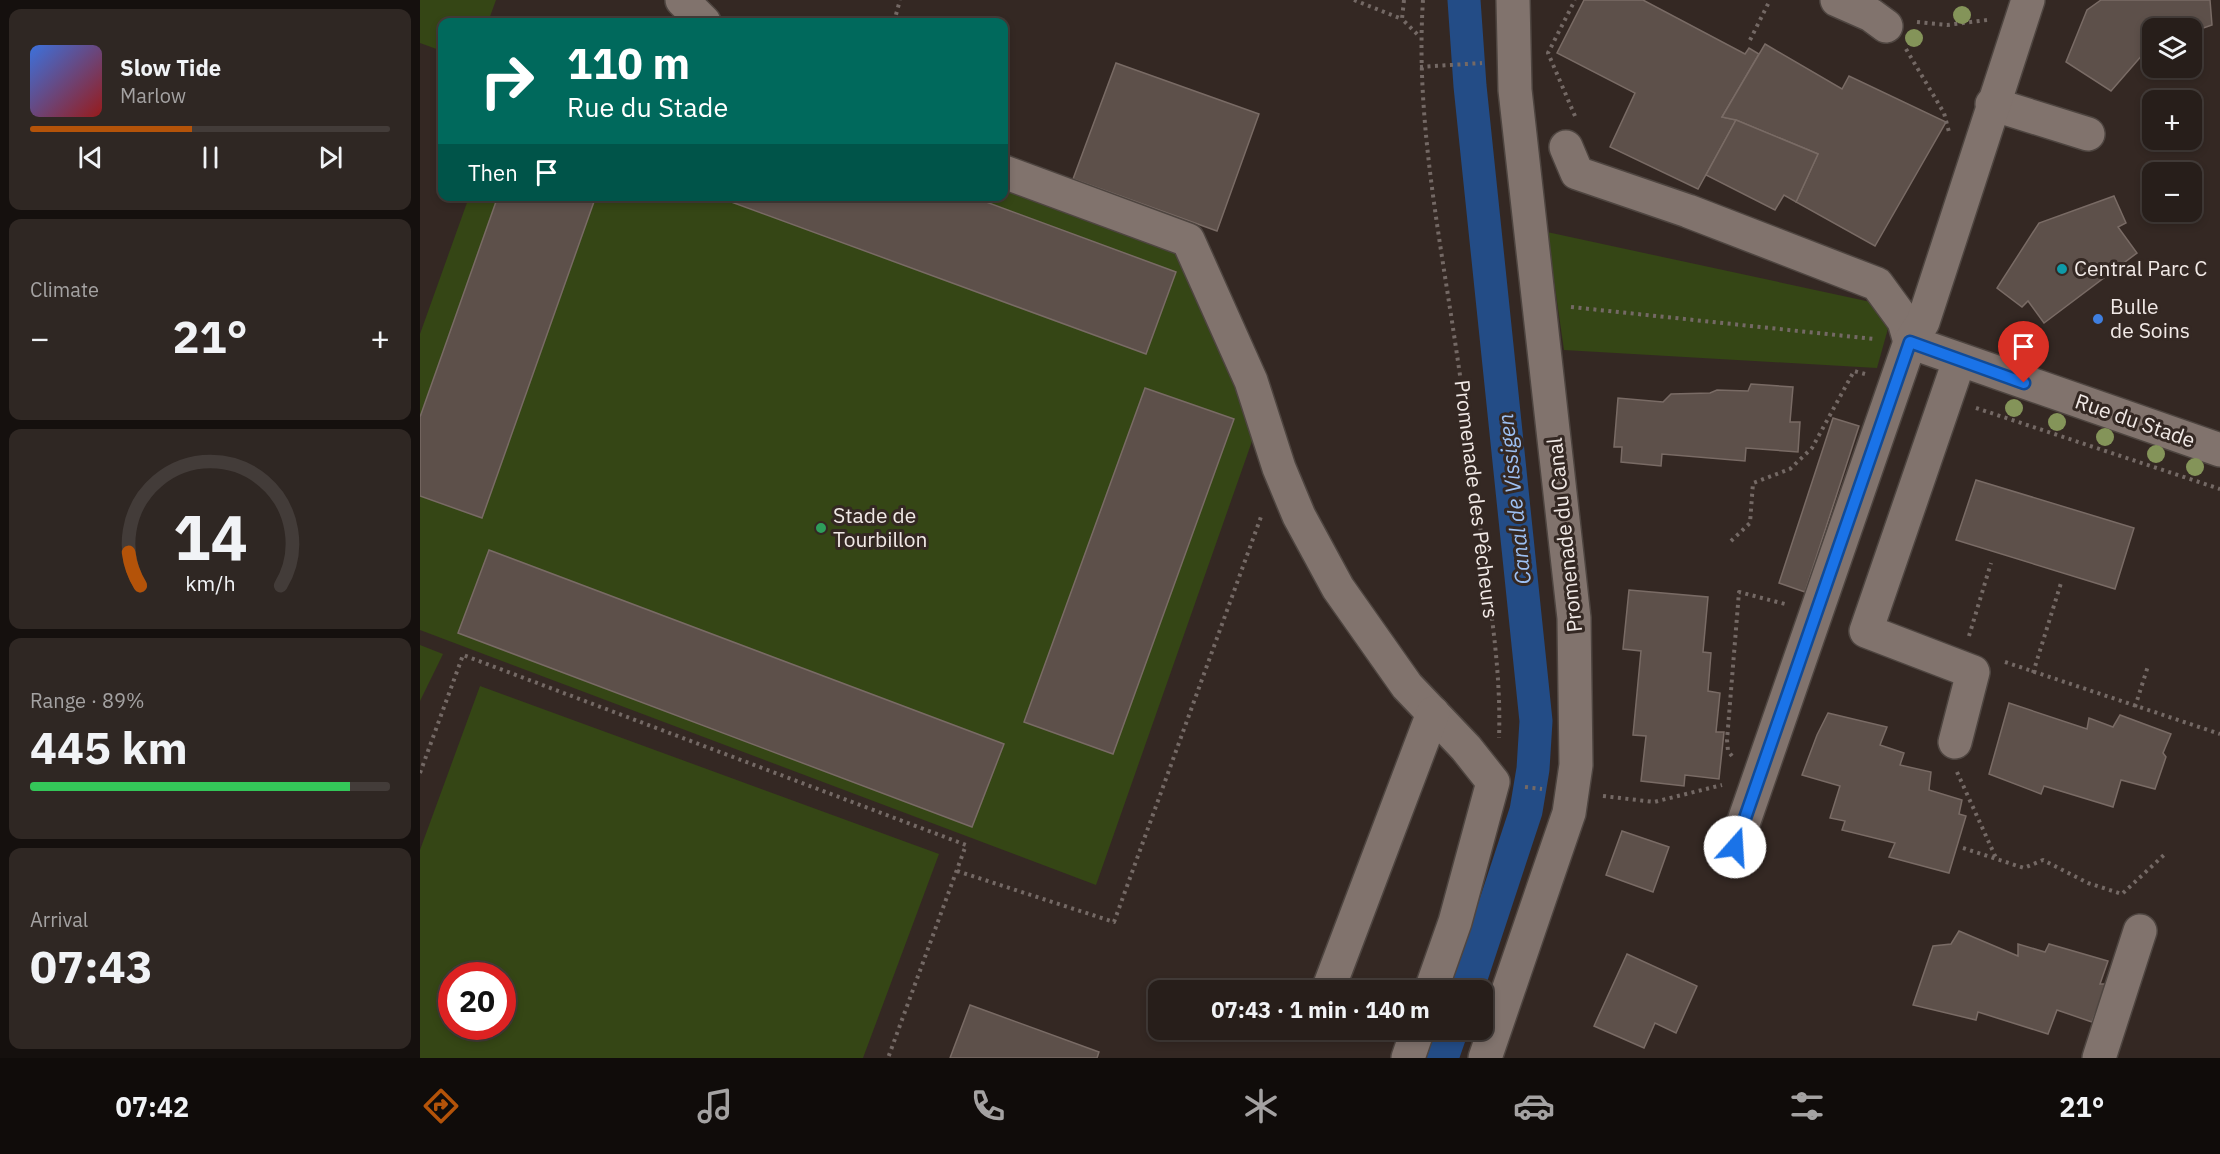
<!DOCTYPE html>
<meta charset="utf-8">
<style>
body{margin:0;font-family:"IBM Plex Sans",sans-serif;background:#2f2723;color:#f1f3f6;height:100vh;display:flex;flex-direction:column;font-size:22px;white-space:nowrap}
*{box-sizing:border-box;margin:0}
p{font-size:20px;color:#a4a2a2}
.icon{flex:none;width:33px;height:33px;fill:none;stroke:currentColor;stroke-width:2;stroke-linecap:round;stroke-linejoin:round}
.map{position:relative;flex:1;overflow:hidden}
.details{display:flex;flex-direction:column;gap:9px;padding:9px;background:#15100e;width:420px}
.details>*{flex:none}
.hud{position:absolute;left:18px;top:18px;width:570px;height:183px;border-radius:12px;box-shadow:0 3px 9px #0003,0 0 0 2px #433c39;background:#00695c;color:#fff;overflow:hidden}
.tools{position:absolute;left:1722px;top:18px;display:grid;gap:12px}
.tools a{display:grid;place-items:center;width:60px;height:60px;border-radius:12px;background:#271e1a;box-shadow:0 3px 9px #0003,0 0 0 2px #433c39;font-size:30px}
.speed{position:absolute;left:18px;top:962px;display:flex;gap:12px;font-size:30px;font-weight:700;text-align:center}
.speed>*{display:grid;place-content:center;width:78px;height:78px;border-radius:50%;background:#271e1a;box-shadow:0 3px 9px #0003,0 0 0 2px #433c39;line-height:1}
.speed .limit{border:9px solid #d22;background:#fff;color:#111}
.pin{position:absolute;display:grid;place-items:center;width:51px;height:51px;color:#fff;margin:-62px -26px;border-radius:50% 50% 50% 0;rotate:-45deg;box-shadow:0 0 6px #0007}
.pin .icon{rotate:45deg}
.me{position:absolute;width:66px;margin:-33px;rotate:19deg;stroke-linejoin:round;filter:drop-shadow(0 0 4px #0008)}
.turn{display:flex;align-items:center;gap:21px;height:126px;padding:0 30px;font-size:27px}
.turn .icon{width:78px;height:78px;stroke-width:2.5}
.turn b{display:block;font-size:42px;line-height:51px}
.then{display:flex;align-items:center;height:57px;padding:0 30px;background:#0003;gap:12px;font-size:22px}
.big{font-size:45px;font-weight:800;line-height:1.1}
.details .tile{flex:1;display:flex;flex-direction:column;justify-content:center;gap:9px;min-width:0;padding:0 21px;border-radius:12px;background:#2f2723}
.details .dial{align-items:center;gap:0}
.dial svg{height:156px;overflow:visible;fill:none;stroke:#433c39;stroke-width:7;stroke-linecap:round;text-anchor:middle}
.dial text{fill:#f1f3f6;stroke:none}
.song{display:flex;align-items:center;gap:18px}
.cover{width:72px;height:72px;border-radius:9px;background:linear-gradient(135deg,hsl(220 70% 55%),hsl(0 70% 35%))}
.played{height:6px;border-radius:3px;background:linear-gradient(90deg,#b45309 45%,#433c39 45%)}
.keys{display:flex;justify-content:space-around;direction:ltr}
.heat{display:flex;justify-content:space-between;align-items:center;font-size:33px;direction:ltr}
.charge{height:9px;border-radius:4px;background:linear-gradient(90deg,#34c759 89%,#433c39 0)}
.trip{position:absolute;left:728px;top:980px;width:345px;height:60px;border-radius:12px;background:#271e1a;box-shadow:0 3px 9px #0003,0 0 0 2px #433c39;font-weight:800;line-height:60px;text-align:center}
.tab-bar{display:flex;height:96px;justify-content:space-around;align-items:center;background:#100c0a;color:#a4a2a2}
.tab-bar .icon{width:42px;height:42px}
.tab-bar .active{color:#b45309}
.tab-bar b{font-size:27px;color:#f1f3f6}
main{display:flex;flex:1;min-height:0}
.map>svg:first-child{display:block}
.green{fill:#354615;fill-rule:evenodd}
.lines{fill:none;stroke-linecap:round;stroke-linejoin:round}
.canal{stroke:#234c86;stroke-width:33}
.building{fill:#5d504a;stroke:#796b65;stroke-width:1.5}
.minor-casing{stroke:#4e4540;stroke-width:36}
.path{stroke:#746965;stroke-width:4;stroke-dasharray:3 4.5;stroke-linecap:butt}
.minor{stroke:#81736d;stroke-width:33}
.tree{fill:#849459}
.route-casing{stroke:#114b97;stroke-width:15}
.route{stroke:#1a73e8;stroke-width:10}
.culture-dot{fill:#0f9aa8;stroke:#342823;stroke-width:2}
.shop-dot{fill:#3f7fe0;stroke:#342823;stroke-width:2}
.leisure-dot{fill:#2e9e5b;stroke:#342823;stroke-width:2}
.labels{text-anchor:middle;stroke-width:6;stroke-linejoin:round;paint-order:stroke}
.poi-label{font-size:21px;fill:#f1e9e6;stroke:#342823;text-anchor:start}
.street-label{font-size:21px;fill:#f1e9e6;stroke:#342823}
.water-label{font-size:22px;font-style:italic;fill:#9dc0f3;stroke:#342823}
</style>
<main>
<section class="details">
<div class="tile">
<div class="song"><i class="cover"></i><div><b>Slow Tide</b><p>Marlow</p></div></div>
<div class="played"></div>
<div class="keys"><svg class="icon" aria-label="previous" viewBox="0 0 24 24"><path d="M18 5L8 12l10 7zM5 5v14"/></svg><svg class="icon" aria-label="pause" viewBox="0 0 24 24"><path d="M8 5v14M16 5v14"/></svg><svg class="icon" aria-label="next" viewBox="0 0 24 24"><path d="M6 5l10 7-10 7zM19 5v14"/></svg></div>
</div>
<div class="tile"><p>Climate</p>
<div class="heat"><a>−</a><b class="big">21°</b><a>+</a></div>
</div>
<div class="tile dial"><svg viewBox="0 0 100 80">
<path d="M14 69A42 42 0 1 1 86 69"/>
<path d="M14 69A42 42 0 0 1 8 52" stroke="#b45309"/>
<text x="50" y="56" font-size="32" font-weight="700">14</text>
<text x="50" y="72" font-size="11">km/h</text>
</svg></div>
<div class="tile"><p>Range · 89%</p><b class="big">445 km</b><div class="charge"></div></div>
<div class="tile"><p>Arrival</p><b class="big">07:43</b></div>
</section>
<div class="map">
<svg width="1800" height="1058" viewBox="0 0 1800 1058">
<rect width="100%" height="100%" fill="#342823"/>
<g class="green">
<polygon points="0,0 76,0 68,22 22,22 22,51 0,43"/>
<polygon points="584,181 762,245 837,427 676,885 0,630 0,334 49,197 584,196"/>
<polygon points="1127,232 1474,307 1457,368 1144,350"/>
<polygon points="0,645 23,654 0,701"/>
<path d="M60,686L519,854L443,1058H0V850ZM32,975H82V1026H32Z"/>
</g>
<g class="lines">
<g class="canal">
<polyline points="1044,0 1050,86 1116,721 1113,769 1106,811 1047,990"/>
<polyline points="1022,1058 1032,1029"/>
</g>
</g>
<g class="building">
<polygon points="1164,0 1223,0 1325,54 1329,48 1339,54 1302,117 1316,120 1278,189 1190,147 1215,93 1137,53"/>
<polygon points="1681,0 1790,0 1792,25 1772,32 1772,28 1732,28 1732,46 1724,49 1724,53 1691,91 1646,62 1667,10"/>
<polygon points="1345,44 1422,89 1429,76 1526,122 1455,246 1376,202 1398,154 1316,120 1302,117"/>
<polygon points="696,63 839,114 797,231 653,179"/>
<polygon points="1316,120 1398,154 1376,202 1364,195 1355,210 1286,175"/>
<polygon points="78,196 176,196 62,518 0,496 0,417"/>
<polygon points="295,196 550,196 756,272 726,354"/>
<polygon points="1694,196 1706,223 1698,227 1717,253 1624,323 1608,301 1602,307 1577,288 1619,223"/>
<polygon points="1331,384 1373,387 1370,422 1380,422 1378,452 1326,448 1325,461 1242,454 1241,466 1201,462 1202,447 1194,447 1198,398 1243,402 1251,394 1290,393 1297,390 1328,391"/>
<polygon points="725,388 814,419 693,754 604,722"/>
<polygon points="1413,418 1439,426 1385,592 1359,583"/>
<polygon points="1556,480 1714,528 1695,589 1536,540"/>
<polygon points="69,550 584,744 552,827 38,633"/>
<polygon points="1209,590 1288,597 1283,652 1291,653 1288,691 1300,693 1296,732 1304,732 1299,779 1265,775 1264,786 1221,781 1226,736 1213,735 1221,651 1203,649"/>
<polygon points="1589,703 1667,729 1669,718 1693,727 1700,715 1751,734 1743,753 1746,757 1735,789 1701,780 1693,807 1624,786 1621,794 1569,774"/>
<polygon points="1408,713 1467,727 1460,745 1484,753 1480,765 1511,772 1509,790 1542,800 1539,814 1546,816 1529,873 1469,857 1475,843 1422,830 1425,821 1410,818 1420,786 1382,775 1397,735"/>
<polygon points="1202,831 1249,847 1233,892 1186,875"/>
<polygon points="1539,931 1598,956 1598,944 1625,952 1629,944 1688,961 1680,984 1687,984 1672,1022 1637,1010 1628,1034 1558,1012 1556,1020 1493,1005 1513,946 1531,944"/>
<polygon points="1207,954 1277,986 1256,1033 1235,1023 1224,1048 1174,1026"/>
<polygon points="550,1005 679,1052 677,1058 530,1058"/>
</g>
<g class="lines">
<defs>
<g id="minor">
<polyline points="262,0 284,22"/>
<polyline points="1417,0 1451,15 1466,26"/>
<polyline points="1572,104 1668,134"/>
<polyline points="1146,147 1157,173 1268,211 1457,284 1484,321 1490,342"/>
<polyline points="584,172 768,240 831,381 859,468 879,516 918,588 987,686 1046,748 1073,782 1035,922 1011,990"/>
<polyline points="1490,342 1800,450"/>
<polyline points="1535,742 1553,672 1446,631 1539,361"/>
<polyline points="1315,847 1490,342 1503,322 1608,0"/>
<polyline points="908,990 1013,713"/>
<polyline points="988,1058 998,1029"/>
<polyline points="1065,1058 1149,813 1156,765 1154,618 1095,90 1093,0"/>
<polyline points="1679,1058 1720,931"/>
</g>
</defs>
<use href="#minor" class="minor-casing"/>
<g class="path">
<polyline points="934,0 982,19"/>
<polyline points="984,0 982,19 1000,37"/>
<path d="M1003,0C996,105 1015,211 1031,315C1044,399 1055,483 1065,567C1073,624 1081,680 1079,738"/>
<polyline points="474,22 480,0"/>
<polyline points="1497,22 1527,25 1567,20"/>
<polyline points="1330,40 1350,0"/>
<polyline points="1486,49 1524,113 1529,132"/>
<polyline points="1000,67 1062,63"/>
<polyline points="1155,116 1128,53 1155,0"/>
<polyline points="1151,307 1454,339"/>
<polyline points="1556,408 1800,489"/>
<polyline points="1311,541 1330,523 1333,483 1370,469 1392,448 1434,371 1445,374"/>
<polyline points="1549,636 1571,563"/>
<polyline points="1585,662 1800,734"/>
<polyline points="1613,673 1641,583"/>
<polyline points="1715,707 1728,666"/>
<polyline points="1312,756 1308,751 1307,740 1319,592 1365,604"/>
<polyline points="1537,772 1576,858"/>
<polyline points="0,773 43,655 546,845 468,1058"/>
<polyline points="1105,787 1122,789"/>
<polyline points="1183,796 1234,802 1302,785"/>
<polyline points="1543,848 1604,868 1623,860 1668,883 1702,894 1745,854"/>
<polyline points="537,871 694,922 842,514"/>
</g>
<use href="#minor" class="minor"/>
</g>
<g class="tree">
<circle cx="1542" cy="15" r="9"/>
<circle cx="1494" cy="38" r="9"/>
<circle cx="1594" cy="408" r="9"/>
<circle cx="1637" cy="422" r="9"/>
<circle cx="1685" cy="437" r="9"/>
<circle cx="1736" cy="454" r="9"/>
<circle cx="1775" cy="467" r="9"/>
</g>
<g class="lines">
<defs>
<polyline id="route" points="1315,847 1490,342 1604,383"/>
</defs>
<use href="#route" class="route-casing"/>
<use href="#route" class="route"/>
</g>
<circle class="culture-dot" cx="1642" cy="269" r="6"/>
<circle class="shop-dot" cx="1678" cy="319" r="6"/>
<circle class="leisure-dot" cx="401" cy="528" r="6"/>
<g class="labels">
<g class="poi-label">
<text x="1654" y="276">Central Parc C</text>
<text x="1690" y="314">Bulle<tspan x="1690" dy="24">de Soins</tspan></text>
<text x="413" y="523">Stade de<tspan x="413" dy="24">Tourbillon</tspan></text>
</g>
<g class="street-label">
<text transform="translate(1715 421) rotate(19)" y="7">Rue du Stade</text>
<text transform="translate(1056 499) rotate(83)" y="7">Promenade des Pêcheurs</text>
<text transform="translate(1145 535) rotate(-96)" y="7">Promenade du Canal</text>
</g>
<g class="water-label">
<text transform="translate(1094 499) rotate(-96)" y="8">Canal de Vissigen</text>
</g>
</g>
</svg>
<div class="tools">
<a><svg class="icon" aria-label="layers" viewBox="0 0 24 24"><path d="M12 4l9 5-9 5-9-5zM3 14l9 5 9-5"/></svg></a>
<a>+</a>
<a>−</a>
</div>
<div class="speed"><div class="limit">20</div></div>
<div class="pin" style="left:1604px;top:383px;background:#d93025"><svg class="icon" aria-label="arrive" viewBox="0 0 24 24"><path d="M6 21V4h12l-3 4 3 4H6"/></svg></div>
<svg class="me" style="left:1315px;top:847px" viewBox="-20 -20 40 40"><circle r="19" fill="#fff"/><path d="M0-13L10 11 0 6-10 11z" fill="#1a73e8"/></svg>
<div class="trip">07:43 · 1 min · 140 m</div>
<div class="hud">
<div class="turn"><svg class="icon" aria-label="right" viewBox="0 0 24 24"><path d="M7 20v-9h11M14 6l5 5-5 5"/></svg><div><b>110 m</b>Rue du Stade</div></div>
<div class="then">Then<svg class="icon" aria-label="arrive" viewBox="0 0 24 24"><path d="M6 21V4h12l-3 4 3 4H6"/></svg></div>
</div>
</div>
</main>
<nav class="tab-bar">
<b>07:42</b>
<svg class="icon active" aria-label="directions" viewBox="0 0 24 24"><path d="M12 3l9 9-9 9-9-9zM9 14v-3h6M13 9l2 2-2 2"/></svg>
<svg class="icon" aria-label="music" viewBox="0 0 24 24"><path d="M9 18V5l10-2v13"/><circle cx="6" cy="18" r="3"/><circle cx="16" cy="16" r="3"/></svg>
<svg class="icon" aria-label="phone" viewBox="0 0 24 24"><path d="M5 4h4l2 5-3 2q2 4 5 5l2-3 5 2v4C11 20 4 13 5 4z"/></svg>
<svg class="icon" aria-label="climate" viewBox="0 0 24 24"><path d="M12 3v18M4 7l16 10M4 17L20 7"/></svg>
<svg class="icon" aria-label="car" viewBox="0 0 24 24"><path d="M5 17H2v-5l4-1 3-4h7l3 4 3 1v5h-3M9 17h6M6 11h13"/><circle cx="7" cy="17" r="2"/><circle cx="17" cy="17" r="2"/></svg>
<svg class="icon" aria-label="filters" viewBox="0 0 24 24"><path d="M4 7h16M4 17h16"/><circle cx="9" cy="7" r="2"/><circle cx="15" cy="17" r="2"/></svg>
<b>21°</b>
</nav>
